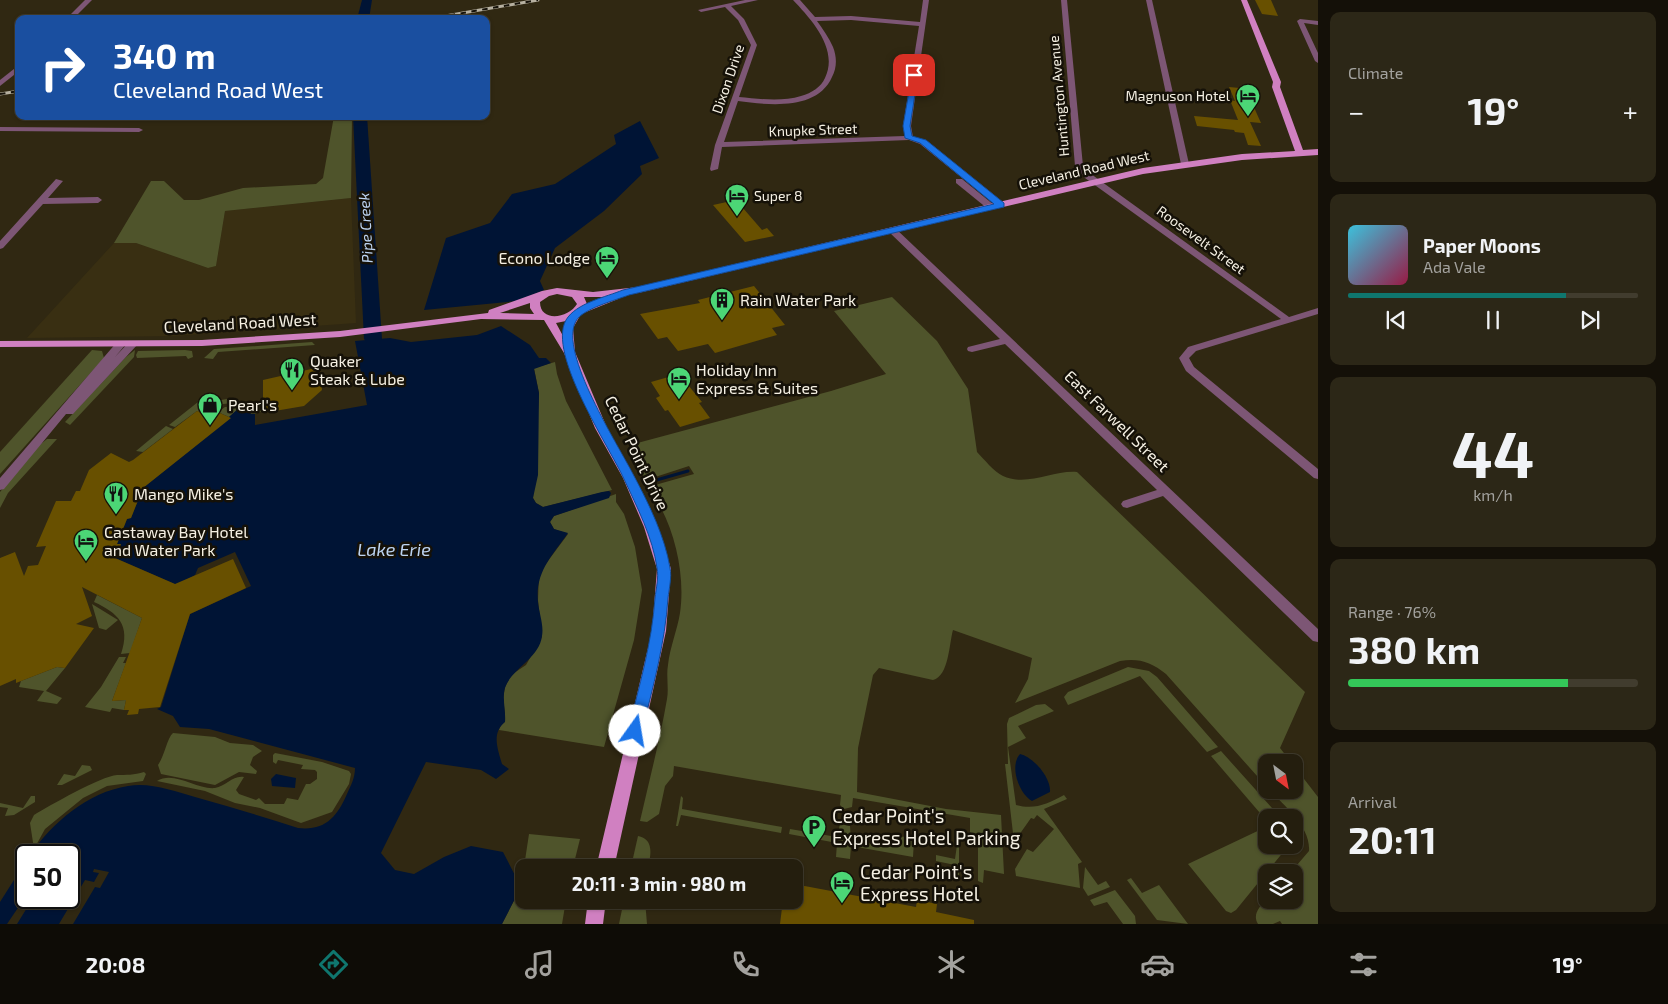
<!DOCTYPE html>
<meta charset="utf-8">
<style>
body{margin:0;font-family:"Exo 2",sans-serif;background:#2c2717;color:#f1f3f6;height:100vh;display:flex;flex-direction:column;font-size:19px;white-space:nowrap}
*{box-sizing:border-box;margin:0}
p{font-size:16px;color:#a3a29e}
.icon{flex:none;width:28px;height:28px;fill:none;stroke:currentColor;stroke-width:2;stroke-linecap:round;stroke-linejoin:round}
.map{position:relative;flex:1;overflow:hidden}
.drawer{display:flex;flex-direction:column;gap:12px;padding:12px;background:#141008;width:350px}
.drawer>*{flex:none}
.guide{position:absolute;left:15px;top:15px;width:475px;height:105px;border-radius:10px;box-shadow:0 1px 4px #0004,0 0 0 1px #413c2e;background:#1a4fa0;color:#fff;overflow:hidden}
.needle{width:32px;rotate:148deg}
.controls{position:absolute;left:1258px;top:754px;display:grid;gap:10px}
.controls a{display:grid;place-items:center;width:45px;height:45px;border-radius:10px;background:#241e0e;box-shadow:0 1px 4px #0004,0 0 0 1px #413c2e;font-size:25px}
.speed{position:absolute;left:15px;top:844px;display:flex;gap:10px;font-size:25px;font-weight:700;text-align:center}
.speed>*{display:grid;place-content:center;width:65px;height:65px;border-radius:50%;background:#241e0e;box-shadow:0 1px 4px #0004,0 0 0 1px #413c2e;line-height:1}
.speed .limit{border:2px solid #111;border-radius:8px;background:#fff;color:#111}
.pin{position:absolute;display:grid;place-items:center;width:42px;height:42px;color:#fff;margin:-21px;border-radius:10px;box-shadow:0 2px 8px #0006}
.me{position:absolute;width:55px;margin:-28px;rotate:13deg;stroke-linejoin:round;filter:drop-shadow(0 0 4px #0008)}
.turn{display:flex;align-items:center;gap:18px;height:105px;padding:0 15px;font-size:22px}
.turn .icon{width:65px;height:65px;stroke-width:2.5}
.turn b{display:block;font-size:35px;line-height:42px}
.big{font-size:38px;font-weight:700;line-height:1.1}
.drawer .card{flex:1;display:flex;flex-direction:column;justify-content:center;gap:8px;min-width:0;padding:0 18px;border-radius:10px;background:#2c2717}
.drawer .dial{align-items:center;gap:0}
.dial b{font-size:65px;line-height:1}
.song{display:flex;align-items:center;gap:15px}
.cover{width:60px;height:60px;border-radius:8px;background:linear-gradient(135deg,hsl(190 70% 55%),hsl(340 70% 35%))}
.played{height:5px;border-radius:2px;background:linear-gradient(90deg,#0f766e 75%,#413c2e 75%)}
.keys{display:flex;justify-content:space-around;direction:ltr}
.heat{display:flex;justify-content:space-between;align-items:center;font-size:28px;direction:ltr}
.charge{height:8px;border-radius:4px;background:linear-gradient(90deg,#34c759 76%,#413c2e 0)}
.trip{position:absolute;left:515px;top:859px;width:288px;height:50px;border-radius:10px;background:#241e0e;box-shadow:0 1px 4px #0004,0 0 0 1px #413c2e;font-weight:700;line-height:50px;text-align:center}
.tab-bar{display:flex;height:80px;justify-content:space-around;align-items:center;background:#0e0c06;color:#a3a29e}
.tab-bar .icon{width:35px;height:35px}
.tab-bar .on{color:#0f766e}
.tab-bar b{font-size:22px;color:#f1f3f6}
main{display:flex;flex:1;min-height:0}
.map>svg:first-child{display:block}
.built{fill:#392f12}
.green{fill:#4f542b}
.water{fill:#001435}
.pier{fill:#302812}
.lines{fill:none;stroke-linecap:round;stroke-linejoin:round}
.stream{stroke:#001435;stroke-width:3}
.river{fill:#001435;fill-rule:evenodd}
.building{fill:#685000}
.minor{fill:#7d5675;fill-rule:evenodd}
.major{fill:#d080c1;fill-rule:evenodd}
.rail-casing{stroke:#b7b1a1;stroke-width:3}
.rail{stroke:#151108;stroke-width:2;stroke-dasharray:5.5;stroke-linecap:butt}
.route{fill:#1a73e8;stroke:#114b97}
.labels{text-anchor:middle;stroke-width:5;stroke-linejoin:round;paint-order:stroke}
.far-street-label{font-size:14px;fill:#f5f0e3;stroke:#151108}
.far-poi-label{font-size:14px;fill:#f5f0e3;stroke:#151108;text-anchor:end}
.far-water-label{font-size:15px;font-style:italic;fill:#bdd4f2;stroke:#151108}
.poi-label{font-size:16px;fill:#f5f0e3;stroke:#151108;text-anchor:start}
.street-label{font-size:16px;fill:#f5f0e3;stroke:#151108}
.water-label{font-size:18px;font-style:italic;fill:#bdd4f2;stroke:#151108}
.near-poi-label{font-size:19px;fill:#f5f0e3;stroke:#151108;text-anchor:start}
</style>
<main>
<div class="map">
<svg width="1318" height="924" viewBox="0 0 1318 924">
<rect width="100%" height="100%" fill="#302812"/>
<polygon class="built" points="351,198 356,323 172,336 27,338 114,243 136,243 208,268 216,266 225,211"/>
<g class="green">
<polygon points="334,116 352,116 351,198 225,211 216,266 208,268 136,243 114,243 151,181 164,181 184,200 199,200 243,188 316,184 323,178"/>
<path d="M892,297L937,341L968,389L977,452C984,459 994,472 1003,476C1027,487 1053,470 1077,472L1305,692L1280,748L1291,762H1266V786L1166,674C1151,662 1139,658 1120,661L1015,703L1028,679L1032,658L953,630C949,644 949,676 933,680L879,668L873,675L858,748L857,792L946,809L1001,815L1004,874L984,870L983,883L978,881V840L970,832V818L853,798L852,807L844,809L840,805L841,795L674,766L673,776L665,786L659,814L647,822L640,821C649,781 660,740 667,699C669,688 666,676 668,665C670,647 677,631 680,613C686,572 673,520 648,487L694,474L689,466L646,480L636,464L635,454L630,445L831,391L886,374L834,311Z"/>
<polygon points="312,342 315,345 218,352 213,359 204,358 214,349"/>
<polygon points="92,350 102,351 104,358 0,474 0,452"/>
<polygon points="135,350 134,357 70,425 65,422 126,357"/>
<polygon points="185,350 192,351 193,357 188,359 186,356 137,358 136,355 138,351"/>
<polygon points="555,362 557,374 566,401 612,490 543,507 536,503 533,498 539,393 534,368"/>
<polygon points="233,398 234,403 223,404 204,414 197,411 175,427 169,425 198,402 213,406 221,400"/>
<polygon points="263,403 263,411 252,415 247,410 239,408 229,417 218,412 225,407"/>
<polygon points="166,426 173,429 143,452 136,451"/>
<polygon points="47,439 57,439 8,493 0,508 0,492 37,447"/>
<polygon points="616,494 616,502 624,514 635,547 642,590 634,640 604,747 499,730 505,714 503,698 505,687 511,675 526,665 542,637 538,600 539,573 568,534 554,529 550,522 554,516"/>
<path d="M97,595L142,618L130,653L121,654C131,625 118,613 94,602Z"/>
<polygon points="92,604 118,620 106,630 99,628"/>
<polygon points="119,657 126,657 123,663 126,663 112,701 126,700 124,710 112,708 110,712 85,707 101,687"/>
<polygon points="57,667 65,668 46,691 62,698 57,704 37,701 44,691 19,687 21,681"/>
<polygon points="1128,667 1149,671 1157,677 1218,747 1207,752 1140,676 1068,705 1064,697 1068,692"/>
<path d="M1045,704L1054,711L1018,726L1026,738L1008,747L1016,805C1035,810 1047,804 1064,795L1067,799L1044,809L1082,862L1078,864L1080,888L1016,876L1015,869L1027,849L1033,852L1054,829L1037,815L1034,819L1031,818L1014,842L1005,764H1008L1007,724L1009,718L1036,705Z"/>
<path d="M173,733L215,737L230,743L253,745L262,751L253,757L250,765L257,771L256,774L239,772L215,785L161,774L158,765C165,755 167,738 173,733Z"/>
<polygon points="1221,751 1280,817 1266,818 1266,820 1211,756"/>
<path d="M275,753L322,762L349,771L351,774L349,784L332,812L301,823L260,808L235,803L205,791L157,781C174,770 197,790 215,788C226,786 233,775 244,777L236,790L239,794L256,800L259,798L265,804H284L287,798L298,800L306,784H310L317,779V772L315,770L301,769L303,765L278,760L276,764L273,762V755Z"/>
<polygon points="82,765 90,766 92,770 62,785 57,785 64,774 75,776"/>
<path d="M1294,766L1318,797V924H1282L1280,921L1273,924H1258C1252,914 1260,907 1266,899L1294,900V872H1291L1309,851C1311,827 1284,806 1270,790H1294Z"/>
<path d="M144,772L146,774L143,781L107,786L83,798L45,829L34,849L30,823L34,815C49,806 101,776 117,775C126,775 134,775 144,772Z"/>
<polygon points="31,796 35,796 35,802 14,815 5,816 8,808 0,807 0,803 23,808"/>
<polygon points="681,796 683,798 682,809 782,827 781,833 681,815 678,826 676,826"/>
<polygon points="840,824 850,826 851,841 899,847 901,837 908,836 914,840 913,857 851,846 850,859 836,857 837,843 789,834 790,829 837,837"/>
<polygon points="1266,827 1266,845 1289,845 1236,910 1231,913 1226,911 1188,864"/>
<polygon points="529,834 580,839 573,867 524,867"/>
<path d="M638,836C654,839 651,855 648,867H631Z"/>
<polygon points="957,845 959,847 959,878 956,877 955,865 936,861 936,855 955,859"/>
<polygon points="1085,867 1098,885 1106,881 1110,887 1088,896 1083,888"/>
<polygon points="524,870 524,900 566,900 562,924 502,924 521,887"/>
<polygon points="1131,878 1142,893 1159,885 1188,924 1157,920 1127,880"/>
<polygon points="1115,890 1135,916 1136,924 1123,924 1107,902 1094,906 1090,900"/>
<polygon points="624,900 645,900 647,924 619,924"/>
</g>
<g class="water">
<polygon points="640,121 659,158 640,166 642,174 604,211 555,248 540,281 544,290 517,301 424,310 446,238 490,223 512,194 555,184 616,144 614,135"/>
<path d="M501,326L530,345L539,358H546L551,363L534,369L539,393L538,475L533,498L536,503L543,507L602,492L609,491L611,493L609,498L554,516L550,522L554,529L568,533C552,556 535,572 538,602C539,613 544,625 542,636C539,659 511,669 505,688C502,699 506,711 505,722C491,733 498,750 502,764L509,769L496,779L481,770L426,762L381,853L395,870L414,874L444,857L471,846L503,852L521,887L502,924H0V902L26,861V898H69V855H30C52,823 88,792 128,786C150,782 174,791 195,797C230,807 264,817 298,828C325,831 337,817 347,794C351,785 355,778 355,768L209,729L180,727L173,716L157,709L161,707L190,614L251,586L235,552L198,568L195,575L177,585L115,558L121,545L117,544L127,519L131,518L143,488L230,418L229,417L239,408L252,414H255V425L367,405L355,341L390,338L411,342L477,335Z"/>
<path d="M1020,754C1033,757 1051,777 1050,792L1032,801C1019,794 1009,766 1020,754Z"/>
<polygon points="276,774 296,778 295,788 272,786 271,779"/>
</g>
<g class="pier">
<polygon points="94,869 109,872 100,888 95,887 73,924 59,924 85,880 94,882 99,873 93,872"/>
<polygon points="26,896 29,898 26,903 30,903 17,924 7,924"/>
</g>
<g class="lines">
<polyline class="stream" points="646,483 688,471"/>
<g class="river">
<polygon points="362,0 372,0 369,19 357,19"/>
<polygon points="353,116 367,116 382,339 379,343 367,343 364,339"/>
</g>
</g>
<g class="building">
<polygon points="1255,0 1271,0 1278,16 1262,14"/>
<polygon points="1229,87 1250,89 1257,103 1252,103 1261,123 1250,122 1261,146 1248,145 1244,133 1235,132 1234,130 1197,126 1194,116 1238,120 1230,100 1235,101"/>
<polygon points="736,200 762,230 767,228 774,236 745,242 713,205"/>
<polygon points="754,286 785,325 772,328 777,335 715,353 708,344 678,351 667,337 658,339 640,314 700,303 698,300"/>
<polygon points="320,367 322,390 304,406 263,413 263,380"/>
<polygon points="679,374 702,402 699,403 710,418 680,427 668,410 665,411 656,398 660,396 651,382"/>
<polygon points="211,409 231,418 143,488 131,518 127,519 117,544 121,544 115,558 175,584 233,559 246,588 190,614 160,707 139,709 138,714 127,715 129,710 124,710 126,700 112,701 142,618 82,587 92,616 76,624 94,628 65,668 57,667 16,683 16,679 0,686 0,558 15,552 24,576 28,566 38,565 46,546 36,547 56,501 71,501 76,491 80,491 89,470 111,453 129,462 133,460 197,411 204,414"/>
<polygon points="794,884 916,907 917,900 937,904 936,912 974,920 974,924 780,924 783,900 794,900"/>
</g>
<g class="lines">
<g class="minor">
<polygon points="85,0 92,0 73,19 66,19"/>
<path d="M745,0H758L731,6L744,19L757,45L739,97C759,99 782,102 801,96C812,93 821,87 825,78C839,49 811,19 793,0H800L815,17L851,16L920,22L923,0H929L911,126L913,137L926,140L1004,203V207H998L920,144L909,140L722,147L718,169L711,171L710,169L715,145L751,45L738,20L725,7L701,12L698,10ZM851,20L919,26L903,126L905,136L724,142L738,101C768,105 817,111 832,77C837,68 837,57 833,47C829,38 823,29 817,21Z"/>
<polygon points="1061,0 1067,0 1083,166 1091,174 1289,317 1318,308 1318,314 1196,351 1189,358 1194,367 1318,469 1318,479 1314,478 1186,371 1179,358 1188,347 1281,319 1085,178 1075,166"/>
<polygon points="1146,0 1152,0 1189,164 1185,166 1181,164"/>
<polygon points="1300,19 1318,21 1318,25 1304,23 1318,53 1318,63 1315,61 1297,21"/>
<polygon points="19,65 19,71 0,86 0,80"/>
<polygon points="0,127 139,128 143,130 139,132 0,131"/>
<polygon points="56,179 63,181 48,198 98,197 102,200 98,203 43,204 3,248 0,249 0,241"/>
<polygon points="956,179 962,179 994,205 994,209 988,209 956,183"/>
<polygon points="892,227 895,228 1318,629 1318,642 1313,641 1163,496 1127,508 1123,507 1121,504 1123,501 1157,490 1005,344 972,352 968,351 967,349 968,347 1000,339 889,232 888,230"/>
<polygon points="121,341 126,344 115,357 129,342 137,342 138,344 73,414 66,414 4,489 0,490 0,478 117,342"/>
</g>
<g class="major">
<path d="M1241,0H1247L1281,82L1280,87L1303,150L1318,149V155L1242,160L1143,174L638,293L618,295V299L581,314L573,328L575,352L607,428L635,478L658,527L671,569L666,631L614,868H596L652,631L657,569L644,527L623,478L595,428L564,353L544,320L481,319L340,337L202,346L0,347V341L202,340L340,331L488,313L489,310L542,291L557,288L593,292L638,287L1143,168L1242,154L1295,151L1272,87L1273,82ZM557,294L572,297L577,304C569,318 540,323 540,302L549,296ZM584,297H605L587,304ZM530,303V308L534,314L500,313ZM566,321L563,328V336L556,323Z"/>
<polygon points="588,900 606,900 603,924 585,924"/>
</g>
<defs>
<g id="rail">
<polyline points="428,19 538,0"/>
<polyline points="0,94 19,91"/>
</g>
</defs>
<use href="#rail" class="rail-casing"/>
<use href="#rail" class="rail"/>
</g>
<path class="route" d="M912,74L918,75L910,126L912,136L926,140L1004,203V207L629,295C616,300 582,309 576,321C558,352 619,446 634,476C649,504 665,537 670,568C672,577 669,589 668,598C665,643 653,687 642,731L640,736L635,738L630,736L628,731C639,687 652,643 655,598C656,589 659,577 657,568C653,538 637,507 624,479C609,446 547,354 566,320C576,303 606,297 623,290L994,204L920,143L905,138L903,126Z"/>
<defs>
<symbol id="hotel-pin" viewBox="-11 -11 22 30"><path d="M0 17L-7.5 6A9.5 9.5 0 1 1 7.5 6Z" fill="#4cd676" stroke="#151108"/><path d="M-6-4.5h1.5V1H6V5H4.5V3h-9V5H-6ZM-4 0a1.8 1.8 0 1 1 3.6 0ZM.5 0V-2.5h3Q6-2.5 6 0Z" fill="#111"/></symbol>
<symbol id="building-pin" viewBox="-11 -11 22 30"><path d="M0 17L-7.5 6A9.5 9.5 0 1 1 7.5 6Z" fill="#4cd676" stroke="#151108"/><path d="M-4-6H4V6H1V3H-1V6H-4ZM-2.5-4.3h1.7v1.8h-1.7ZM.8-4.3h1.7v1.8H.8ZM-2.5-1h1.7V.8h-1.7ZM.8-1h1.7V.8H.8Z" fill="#111"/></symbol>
<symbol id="restaurant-pin" viewBox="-11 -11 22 30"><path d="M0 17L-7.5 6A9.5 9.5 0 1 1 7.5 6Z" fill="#4cd676" stroke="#151108"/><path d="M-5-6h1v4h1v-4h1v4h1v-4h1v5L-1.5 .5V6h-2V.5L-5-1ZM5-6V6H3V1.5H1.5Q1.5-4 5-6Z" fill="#111"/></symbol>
<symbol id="shop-pin" viewBox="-11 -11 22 30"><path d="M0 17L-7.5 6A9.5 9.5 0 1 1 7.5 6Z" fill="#4cd676" stroke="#151108"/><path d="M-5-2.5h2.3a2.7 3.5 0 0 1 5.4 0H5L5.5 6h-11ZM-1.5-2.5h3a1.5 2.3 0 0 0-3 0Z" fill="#111"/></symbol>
<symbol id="parking-pin" viewBox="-11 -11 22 30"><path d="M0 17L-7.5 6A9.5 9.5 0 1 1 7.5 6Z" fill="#4cd676" stroke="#151108"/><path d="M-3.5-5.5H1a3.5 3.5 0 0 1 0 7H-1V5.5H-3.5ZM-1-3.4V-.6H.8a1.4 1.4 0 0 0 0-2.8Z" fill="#111"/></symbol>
</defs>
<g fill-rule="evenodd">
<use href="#hotel-pin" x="1234" y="82" width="28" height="38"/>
<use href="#hotel-pin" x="723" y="182" width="28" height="38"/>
<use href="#hotel-pin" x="593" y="244" width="28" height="38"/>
<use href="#building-pin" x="708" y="286" width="28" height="38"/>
<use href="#restaurant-pin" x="278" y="356" width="28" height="38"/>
<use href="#hotel-pin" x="665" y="365" width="28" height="38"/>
<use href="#shop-pin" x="196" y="391" width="28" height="38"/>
<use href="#restaurant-pin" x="102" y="480" width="28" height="38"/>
<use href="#hotel-pin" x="72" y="527" width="28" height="38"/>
<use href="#parking-pin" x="800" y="813" width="28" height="38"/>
<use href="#hotel-pin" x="828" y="869" width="28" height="38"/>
</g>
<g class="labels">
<g class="far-street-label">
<text transform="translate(728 79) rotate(-71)" y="5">Dixon Drive</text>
<text transform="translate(1059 96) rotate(-95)" y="5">Huntington Avenue</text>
<text transform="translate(813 130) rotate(-2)" y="5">Knupke Street</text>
<text transform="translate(1084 170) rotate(-13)" y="5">Cleveland Road West</text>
<text transform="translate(1201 240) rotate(36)" y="5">Roosevelt Street</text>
</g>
<g class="far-poi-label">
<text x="1230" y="101">Magnuson Hotel</text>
<text x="754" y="201" text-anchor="start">Super 8</text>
</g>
<g class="far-water-label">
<text transform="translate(366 228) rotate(-93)" y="5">Pipe Creek</text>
</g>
<g class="poi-label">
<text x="590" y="264" text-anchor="end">Econo Lodge</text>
<text x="740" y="306">Rain Water Park</text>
<text x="310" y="367">Quaker<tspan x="310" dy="18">Steak &amp; Lube</tspan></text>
<text x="696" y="376">Holiday Inn<tspan x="696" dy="18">Express &amp; Suites</tspan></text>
<text x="228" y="411">Pearl's</text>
<text x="134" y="500">Mango Mike's</text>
<text x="104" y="538">Castaway Bay Hotel<tspan x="104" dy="18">and Water Park</tspan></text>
</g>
<g class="street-label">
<text transform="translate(240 323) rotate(-3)" y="6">Cleveland Road West</text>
<text transform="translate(1117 421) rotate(44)" y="6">East Farwell Street</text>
<text transform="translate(637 453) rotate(64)" y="6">Cedar Point Drive</text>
</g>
<g class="water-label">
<text x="394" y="556">Lake Erie</text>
</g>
<g class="near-poi-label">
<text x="832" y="823">Cedar Point's<tspan x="832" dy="22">Express Hotel Parking</tspan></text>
<text x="860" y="879">Cedar Point's<tspan x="860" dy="22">Express Hotel</tspan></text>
</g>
</g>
</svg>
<div class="controls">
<a><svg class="needle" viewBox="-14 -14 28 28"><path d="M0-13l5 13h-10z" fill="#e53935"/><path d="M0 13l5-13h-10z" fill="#a3a29e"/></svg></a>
<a><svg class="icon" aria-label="search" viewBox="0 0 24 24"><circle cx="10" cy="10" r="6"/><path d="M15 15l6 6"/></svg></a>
<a><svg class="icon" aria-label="layers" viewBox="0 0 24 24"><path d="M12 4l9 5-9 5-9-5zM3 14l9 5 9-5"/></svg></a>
</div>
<div class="speed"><div class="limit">50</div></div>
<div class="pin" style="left:914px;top:75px;background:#d93025"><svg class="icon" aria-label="arrive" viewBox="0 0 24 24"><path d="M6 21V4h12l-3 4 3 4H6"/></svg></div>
<svg class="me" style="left:635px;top:731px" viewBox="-20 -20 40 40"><circle r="19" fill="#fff"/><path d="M0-13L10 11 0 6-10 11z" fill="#1a73e8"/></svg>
<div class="trip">20:11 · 3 min · 980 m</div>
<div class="guide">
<div class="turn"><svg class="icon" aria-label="right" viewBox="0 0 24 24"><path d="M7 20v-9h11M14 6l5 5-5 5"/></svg><div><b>340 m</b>Cleveland Road West</div></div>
</div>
</div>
<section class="drawer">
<div class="card"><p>Climate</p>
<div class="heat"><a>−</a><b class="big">19°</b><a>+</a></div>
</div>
<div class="card">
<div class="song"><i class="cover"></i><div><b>Paper Moons</b><p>Ada Vale</p></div></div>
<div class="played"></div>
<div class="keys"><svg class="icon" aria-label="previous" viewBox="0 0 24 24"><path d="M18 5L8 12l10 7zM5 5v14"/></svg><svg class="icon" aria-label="pause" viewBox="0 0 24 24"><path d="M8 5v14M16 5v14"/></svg><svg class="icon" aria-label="next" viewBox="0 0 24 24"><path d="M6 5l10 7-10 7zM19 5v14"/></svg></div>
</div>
<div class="card dial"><b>44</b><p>km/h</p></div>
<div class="card"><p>Range · 76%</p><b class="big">380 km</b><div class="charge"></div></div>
<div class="card"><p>Arrival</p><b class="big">20:11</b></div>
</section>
</main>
<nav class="tab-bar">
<b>20:08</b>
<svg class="icon on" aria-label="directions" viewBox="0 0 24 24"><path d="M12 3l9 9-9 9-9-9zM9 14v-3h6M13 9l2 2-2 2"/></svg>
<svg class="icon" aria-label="music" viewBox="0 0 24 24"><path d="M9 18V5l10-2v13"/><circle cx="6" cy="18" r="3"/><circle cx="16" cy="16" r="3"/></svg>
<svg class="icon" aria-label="phone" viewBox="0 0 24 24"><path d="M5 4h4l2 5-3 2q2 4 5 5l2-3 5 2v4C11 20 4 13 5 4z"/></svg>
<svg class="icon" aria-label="climate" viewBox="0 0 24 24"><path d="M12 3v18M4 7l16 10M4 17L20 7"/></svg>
<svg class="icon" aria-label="car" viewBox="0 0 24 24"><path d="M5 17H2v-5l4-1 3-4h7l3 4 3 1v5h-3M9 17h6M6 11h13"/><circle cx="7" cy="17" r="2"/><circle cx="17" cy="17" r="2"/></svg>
<svg class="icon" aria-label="filters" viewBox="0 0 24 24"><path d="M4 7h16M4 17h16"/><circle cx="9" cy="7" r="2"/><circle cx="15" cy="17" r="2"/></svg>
<b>19°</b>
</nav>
